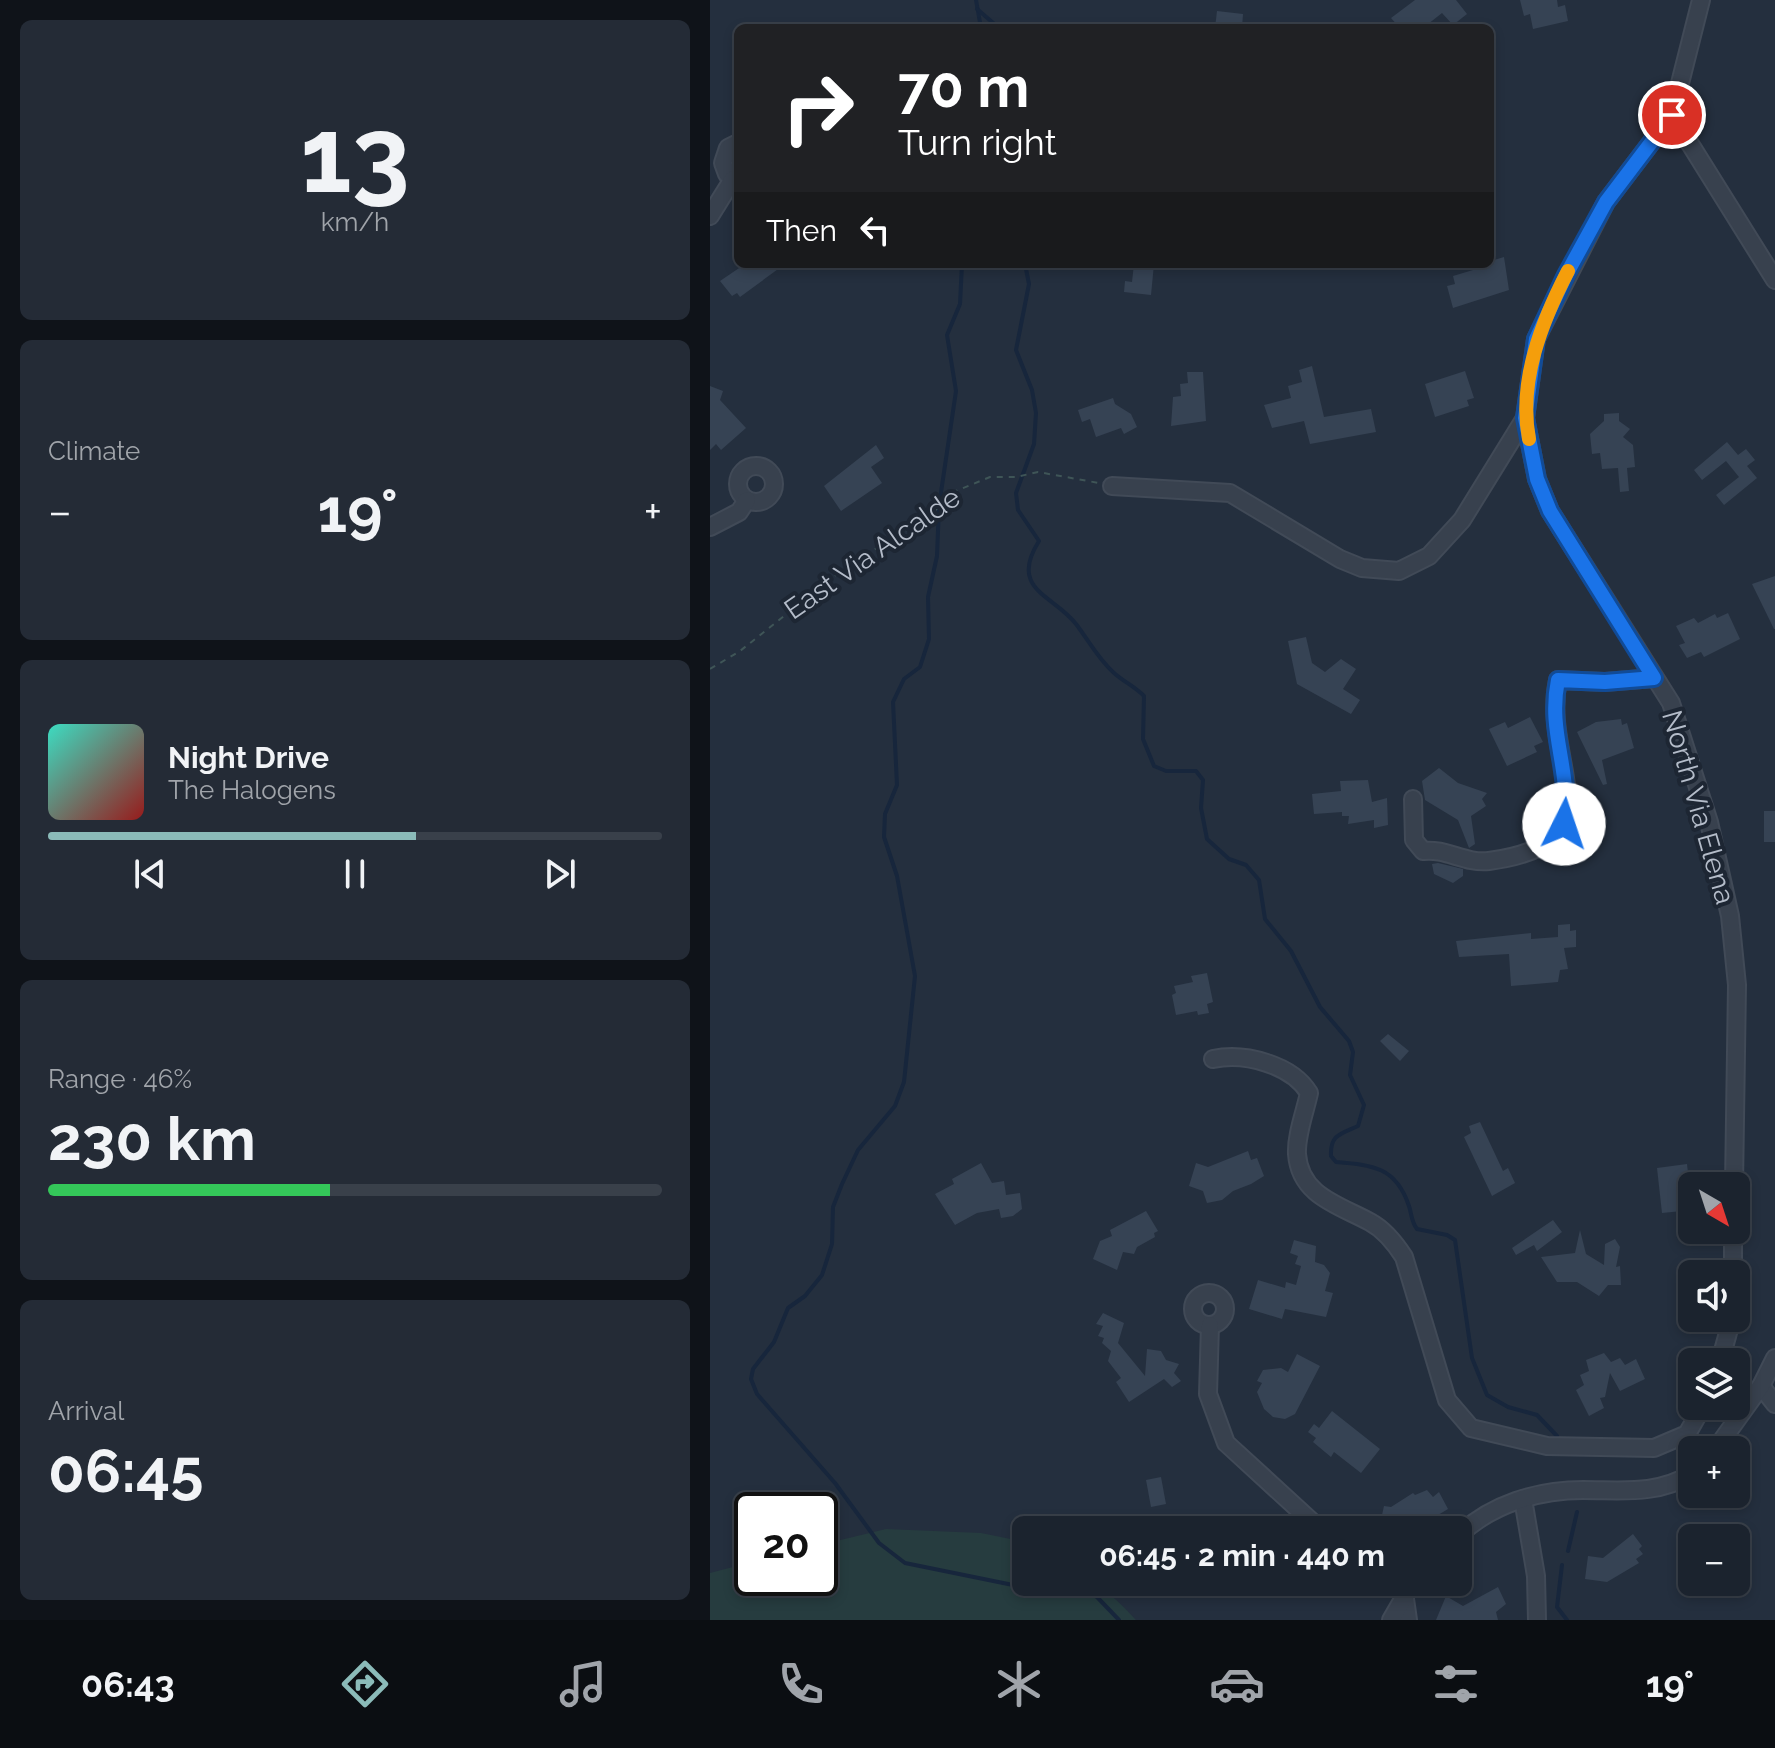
<!DOCTYPE html>
<meta charset="utf-8">
<style>
body{margin:0;font-family:Raleway,sans-serif;background:#242b36;color:#f1f3f6;height:100vh;display:flex;flex-direction:column;font-size:30px;white-space:nowrap}
*{box-sizing:border-box;margin:0}
p{font-size:26px;color:#a0a4aa}
.icon{flex:none;width:44px;height:44px;fill:none;stroke:currentColor;stroke-width:2;stroke-linecap:round;stroke-linejoin:round}
.map{position:relative;flex:1;overflow:hidden}
.sheet{display:flex;flex-direction:column;gap:20px;padding:20px;background:#0f1319;width:710px}
.sheet>*{flex:none}
.banner{position:absolute;left:24px;top:24px;width:760px;height:244px;border-radius:12px;box-shadow:0 4px 12px #0003,0 0 0 2px #39404a;background:#202124;color:#fff;overflow:hidden}
.needle{width:52px;rotate:141deg}
.controls{position:absolute;left:968px;top:1172px;display:grid;gap:16px}
.controls a{display:grid;place-items:center;width:72px;height:72px;border-radius:12px;background:#1b232e;box-shadow:0 4px 12px #0003,0 0 0 2px #39404a;font-size:40px}
.speed{position:absolute;left:24px;top:1492px;display:flex;gap:16px;font-size:40px;font-weight:700;text-align:center}
.speed>*{display:grid;place-content:center;width:104px;height:104px;border-radius:50%;background:#1b232e;box-shadow:0 4px 12px #0003,0 0 0 2px #39404a;line-height:1}
.speed .limit{border:4px solid #111;border-radius:12px;background:#fff;color:#111}
.pin{position:absolute;display:grid;place-items:center;width:68px;height:68px;color:#fff;margin:-34px;border:4px solid #fff;border-radius:50%;box-shadow:0 2px 8px #0007}
.me{position:absolute;width:88px;margin:-44px;rotate:4deg;stroke-linejoin:round;filter:drop-shadow(0 0 6px #0008)}
.turn{display:flex;align-items:center;gap:28px;height:168px;padding:0 32px;font-size:36px}
.turn .icon{width:104px;height:104px;stroke-width:2.5}
.turn b{display:block;font-size:56px;line-height:68px}
.then{display:flex;align-items:center;height:76px;padding:0 32px;background:#0003;gap:16px;font-size:30px}
.big{font-size:60px;font-weight:700;line-height:1.1}
.sheet .widget{flex:1;display:flex;flex-direction:column;justify-content:center;gap:12px;min-width:0;padding:0 28px;border-radius:12px;background:#242b36}
.sheet .dial{align-items:center;gap:0}
.dial b{font-size:104px;line-height:1}
.song{display:flex;align-items:center;gap:24px}
.cover{width:96px;height:96px;border-radius:12px;background:linear-gradient(135deg,hsl(170 70% 55%),hsl(0 70% 35%))}
.played{height:8px;border-radius:4px;background:linear-gradient(90deg,#8bbbb9 60%,#39404a 60%)}
.keys{display:flex;justify-content:space-around;direction:ltr}
.heat{display:flex;justify-content:space-between;align-items:center;font-size:44px;direction:ltr}
.charge{height:12px;border-radius:6px;background:linear-gradient(90deg,#34c759 46%,#39404a 0)}
.trip{position:absolute;left:302px;top:1516px;width:460px;height:80px;border-radius:12px;background:#1b232e;box-shadow:0 4px 12px #0003,0 0 0 2px #39404a;font-weight:700;line-height:80px;text-align:center}
.tab-bar{display:flex;height:128px;justify-content:space-around;align-items:center;background:#0b0e12;color:#a0a4aa}
.tab-bar .icon{width:56px;height:56px}
.tab-bar .active{color:#8bbbb9}
.tab-bar b{font-size:36px;color:#f1f3f6}
main{display:flex;flex:1;min-height:0}
.map>svg:first-child{display:block}
.green{fill:#263c3f}
.lines{fill:none;stroke-linecap:round;stroke-linejoin:round}
.stream{stroke:#17263c;stroke-width:4}
.building{fill:#364354}
.minor-casing{stroke:#414a57;stroke-width:20}
.path{stroke:#3f5557;stroke-width:2;stroke-dasharray:6 6;stroke-linecap:butt}
.minor{stroke:#38414e;stroke-width:16}
.route-casing{stroke:#114b97;stroke-width:20}
.route{stroke:#1a73e8;stroke-width:14}
.slow{stroke:#f59e0b;stroke-width:14}
.labels{text-anchor:middle;stroke-width:8;stroke-linejoin:round;paint-order:stroke}
.street-label{font-size:28px;fill:#b4bcc9;stroke:#1d2633}
</style>
<main>
<section class="sheet">
<div class="widget dial"><b>13</b><p>km/h</p></div>
<div class="widget"><p>Climate</p>
<div class="heat"><a>−</a><b class="big">19°</b><a>+</a></div>
</div>
<div class="widget">
<div class="song"><i class="cover"></i><div><b>Night Drive</b><p>The Halogens</p></div></div>
<div class="played"></div>
<div class="keys"><svg class="icon" aria-label="previous" viewBox="0 0 24 24"><path d="M18 5L8 12l10 7zM5 5v14"/></svg><svg class="icon" aria-label="pause" viewBox="0 0 24 24"><path d="M8 5v14M16 5v14"/></svg><svg class="icon" aria-label="next" viewBox="0 0 24 24"><path d="M6 5l10 7-10 7zM19 5v14"/></svg></div>
</div>
<div class="widget"><p>Range · 46%</p><b class="big">230 km</b><div class="charge"></div></div>
<div class="widget"><p>Arrival</p><b class="big">06:45</b></div>
</section>
<div class="map">
<svg width="1065" height="1620" viewBox="0 0 1065 1620">
<rect width="100%" height="100%" fill="#242f3e"/>
<path class="green" d="M176,1529L271,1533L316,1542V1582C376,1582 383,1573 426,1620H0V1573L42,1562V1578H110V1545Z"/>
<g class="lines">
<g class="stream">
<polyline points="266,0 271,28"/>
<polyline points="267,9 289,28"/>
<polyline points="252,264 250,304 237,335 246,391 229,506 227,556 218,597 219,639 210,667 194,679 183,702 187,785 175,814 174,837 187,876 205,976 194,1082 185,1106 148,1150 132,1184 123,1207 122,1244 112,1275 95,1296 78,1308 64,1342 43,1369 41,1379 47,1394 125,1483 169,1543 195,1563 303,1585 369,1589 387,1597 409,1620"/>
<path d="M315,264L319,284L306,350L322,390L326,413L324,444L306,493L308,510L329,541C298,590 344,595 366,624C379,641 388,659 404,673C414,682 424,686 434,696L433,739L444,766L456,771H486L493,780L491,808L497,839L519,859L536,865L549,880L555,919L581,951L610,1007L639,1041L643,1052L640,1075L654,1105L648,1126C630,1134 620,1135 621,1156L626,1162C663,1165 686,1167 699,1206C702,1215 701,1221 707,1229L737,1235L745,1240L762,1358L777,1395L798,1407L827,1415L847,1436"/>
<polyline points="858,1551 867,1512"/>
<polyline points="852,1565 847,1607 857,1620"/>
</g>
</g>
<g class="building">
<polygon points="705,0 746,0 757,14 743,25 732,13 713,28 690,28 681,18"/>
<polygon points="810,0 847,0 848,7 855,5 858,21 823,29 820,14 814,16"/>
<polygon points="507,11 533,14 532,28 505,28"/>
<polygon points="794,257 799,290 743,308 737,286 745,284 743,276 783,264 784,260"/>
<polygon points="35,264 75,264 30,297 27,293 22,296 10,281"/>
<polygon points="424,264 444,264 441,295 414,292 415,281 422,282"/>
<polygon points="602,366 614,417 661,409 666,432 600,444 594,421 562,428 554,405 581,398 578,386 592,382 589,370"/>
<polygon points="755,371 764,398 757,400 759,406 725,417 715,384"/>
<polygon points="477,372 493,372 496,421 461,426 463,397 471,396 470,384 478,383"/>
<polygon points="0,386 13,391 10,400 36,428 11,450 6,444 0,450"/>
<polygon points="403,398 405,404 421,414 427,427 414,434 411,428 386,437 380,419 372,422 368,410"/>
<polygon points="909,413 909,421 920,429 913,437 923,445 925,467 917,468 919,491 910,492 908,468 892,469 890,453 882,454 880,434 894,421 894,414"/>
<polygon points="1017,442 1028,455 1036,449 1045,460 1037,466 1047,478 1014,505 1006,495 1029,477 1016,461 992,480 984,470"/>
<polygon points="166,445 174,458 161,467 172,483 131,511 114,486"/>
<polygon points="1065,576 1065,629 1064,629 1042,584"/>
<polygon points="1018,613 1030,639 994,657 991,652 977,658 969,645 975,643 966,626 984,618 988,623 1005,614 1007,618"/>
<polygon points="596,637 602,663 615,672 631,659 646,669 633,689 650,700 641,714 587,684 578,641"/>
<polygon points="820,717 833,742 824,746 827,752 797,766 779,729 795,722 798,728"/>
<polygon points="911,719 912,725 917,723 924,748 892,760 897,784 893,785 867,732 886,722"/>
<polygon points="729,768 748,783 777,793 772,799 776,806 761,816 765,844 759,848 748,820 715,800 712,781"/>
<polygon points="658,780 662,802 677,798 678,825 664,828 664,820 638,824 639,816 632,816 632,812 604,814 602,794 631,791 630,781"/>
<rect x="1054" y="811" width="11" height="31"/>
<polygon points="728,863 753,869 753,876 743,883 724,874 722,864"/>
<polygon points="860,924 860,931 866,930 866,947 854,948 858,969 850,970 848,982 801,986 799,954 749,957 746,941 821,933 821,939 848,937 848,925"/>
<polygon points="497,973 503,1002 497,1004 499,1013 488,1015 487,1011 466,1015 462,995 466,993 464,986 483,982 481,976"/>
<polygon points="678,1034 699,1051 690,1061 670,1041"/>
<polygon points="770,1122 793,1171 798,1168 805,1183 782,1196 754,1137 761,1133 759,1126"/>
<polygon points="538,1151 541,1160 547,1158 554,1176 541,1184 523,1191 512,1200 497,1203 493,1191 479,1186 486,1163 498,1167"/>
<polygon points="271,1163 282,1183 294,1181 296,1195 310,1193 312,1209 303,1216 291,1218 289,1209 267,1213 245,1225 225,1194 244,1184 242,1179"/>
<polygon points="977,1164 982,1210 952,1213 947,1168"/>
<polygon points="436,1211 448,1231 444,1233 445,1237 427,1247 424,1254 413,1252 407,1270 383,1259 390,1241 402,1236 400,1230"/>
<polygon points="843,1220 852,1232 827,1251 824,1245 806,1255 802,1248"/>
<polygon points="870,1230 876,1254 894,1265 895,1244 905,1239 910,1247 906,1267 910,1266 911,1285 898,1285 889,1296 867,1282 847,1282 831,1257 865,1253"/>
<polygon points="584,1240 606,1246 605,1262 614,1265 620,1273 615,1291 623,1293 616,1317 575,1309 572,1319 539,1309 548,1280 575,1288 576,1282 586,1285 591,1266 585,1264 588,1256 580,1253"/>
<polygon points="393,1313 414,1323 408,1343 435,1376 437,1349 451,1351 456,1360 469,1364 464,1373 471,1381 462,1387 454,1379 419,1402 406,1382 411,1378 398,1361 401,1351 392,1343 394,1338 388,1336 393,1326 386,1324"/>
<polygon points="894,1353 901,1362 910,1358 915,1365 926,1359 935,1379 910,1391 900,1373 895,1397 890,1398 894,1408 879,1416 866,1390 874,1385 870,1375 879,1371 876,1360"/>
<polygon points="587,1354 610,1366 585,1414 575,1419 563,1417 554,1409 547,1392 552,1383 547,1381 553,1370 571,1368 578,1372"/>
<polygon points="622,1411 670,1449 651,1473 624,1452 621,1457 603,1442 606,1438 598,1432 604,1424 609,1428"/>
<polygon points="451,1477 456,1504 441,1507 436,1480"/>
<polygon points="717,1490 723,1497 729,1492 738,1509 728,1515 732,1519 715,1530 662,1528 665,1514 672,1515 674,1506 681,1507 703,1493 705,1495"/>
<polygon points="923,1534 932,1546 929,1549 933,1554 926,1559 929,1563 897,1582 875,1579 878,1556 893,1558"/>
<polygon points="788,1587 796,1604 786,1612 788,1620 726,1620 736,1596 753,1606"/>
</g>
<g class="lines">
<defs>
<g id="minor">
<polyline points="991,0 962,115 896,202 826,339 815,418 827,479 840,511 961,703 999,822 1020,916 1027,985 1024,1186"/>
<polyline points="962,115 1065,280"/>
<polyline points="28,143 18,148 13,163 17,174 28,180"/>
<polyline points="0,216 23,179"/>
<circle cx="46" cy="484" r="18"/>
<polyline points="402,486 520,493 630,559 652,568 689,571 719,556 752,520 815,418"/>
<polyline points="0,527 29,512 37,500"/>
<path d="M703,799L704,840L713,851C736,848 755,864 779,861C913,843 830,763 848,680L895,682L944,678"/>
<path d="M503,1059C535,1052 582,1065 599,1093C595,1112 586,1135 587,1154C590,1196 629,1205 660,1222C675,1230 685,1243 694,1257L737,1400L761,1428L837,1446L944,1448L977,1434L993,1406"/>
<polyline points="1023,1274 1023,1230"/>
<circle cx="499" cy="1309" r="16"/>
<polyline points="500,1325 498,1394 516,1443 611,1530"/>
<polyline points="1010,1362 1022,1318"/>
<polyline points="1051,1386 1065,1404"/>
<polyline points="1005,1450 1051,1386 1065,1358"/>
<polyline points="813,1499 826,1576 827,1620"/>
<path d="M748,1536C781,1504 828,1490 873,1490C914,1490 946,1495 982,1474"/>
<polyline points="695,1599 698,1620"/>
<polyline points="681,1620 703,1582"/>
</g>
</defs>
<use href="#minor" class="minor-casing"/>
<polyline class="path" points="0,669 30,651 136,567 218,517 246,491 280,477 306,477 328,472 389,483"/>
<use href="#minor" class="minor"/>
</g>
<g class="lines">
<defs>
<path id="route" d="M854,824C862,770 837,733 848,680L895,682L944,678L840,511L827,479L815,418L826,339L856,275L896,202L962,115"/>
</defs>
<use href="#route" class="route-casing"/>
<use href="#route" class="route"/>
<path class="slow" d="M819,439C808,381 832,321 858,271"/>
</g>
<g class="labels">
<g class="street-label">
<text transform="translate(162 553) rotate(-35)" y="10">East Via Alcalde</text>
<text transform="translate(989 807) rotate(74)" y="10">North Via Elena</text>
</g>
</g>
</svg>
<div class="controls">
<a><svg class="needle" viewBox="-14 -14 28 28"><path d="M0-13l5 13h-10z" fill="#e53935"/><path d="M0 13l5-13h-10z" fill="#a0a4aa"/></svg></a>
<a><svg class="icon" aria-label="sound" viewBox="0 0 24 24"><path d="M4 9h4l5-4v14l-5-4H4zM17 9q2 3 0 6"/></svg></a>
<a><svg class="icon" aria-label="layers" viewBox="0 0 24 24"><path d="M12 4l9 5-9 5-9-5zM3 14l9 5 9-5"/></svg></a>
<a>+</a>
<a>−</a>
</div>
<div class="speed"><div class="limit">20</div></div>
<div class="pin" style="left:962px;top:115px;background:#d93025"><svg class="icon" aria-label="arrive" viewBox="0 0 24 24"><path d="M6 21V4h12l-3 4 3 4H6"/></svg></div>
<svg class="me" style="left:854px;top:824px" viewBox="-20 -20 40 40"><circle r="19" fill="#fff"/><path d="M0-13L10 11 0 6-10 11z" fill="#1a73e8"/></svg>
<div class="trip">06:45 · 2 min · 440 m</div>
<div class="banner">
<div class="turn"><svg class="icon" aria-label="right" viewBox="0 0 24 24"><path d="M7 20v-9h11M14 6l5 5-5 5"/></svg><div><b>70 m</b>Turn right</div></div>
<div class="then">Then<svg class="icon" aria-label="left" viewBox="0 0 24 24"><path d="M17 20v-9H6M10 6l-5 5 5 5"/></svg></div>
</div>
</div>
</main>
<nav class="tab-bar">
<b>06:43</b>
<svg class="icon active" aria-label="directions" viewBox="0 0 24 24"><path d="M12 3l9 9-9 9-9-9zM9 14v-3h6M13 9l2 2-2 2"/></svg>
<svg class="icon" aria-label="music" viewBox="0 0 24 24"><path d="M9 18V5l10-2v13"/><circle cx="6" cy="18" r="3"/><circle cx="16" cy="16" r="3"/></svg>
<svg class="icon" aria-label="phone" viewBox="0 0 24 24"><path d="M5 4h4l2 5-3 2q2 4 5 5l2-3 5 2v4C11 20 4 13 5 4z"/></svg>
<svg class="icon" aria-label="climate" viewBox="0 0 24 24"><path d="M12 3v18M4 7l16 10M4 17L20 7"/></svg>
<svg class="icon" aria-label="car" viewBox="0 0 24 24"><path d="M5 17H2v-5l4-1 3-4h7l3 4 3 1v5h-3M9 17h6M6 11h13"/><circle cx="7" cy="17" r="2"/><circle cx="17" cy="17" r="2"/></svg>
<svg class="icon" aria-label="filters" viewBox="0 0 24 24"><path d="M4 7h16M4 17h16"/><circle cx="9" cy="7" r="2"/><circle cx="15" cy="17" r="2"/></svg>
<b>19°</b>
</nav>
